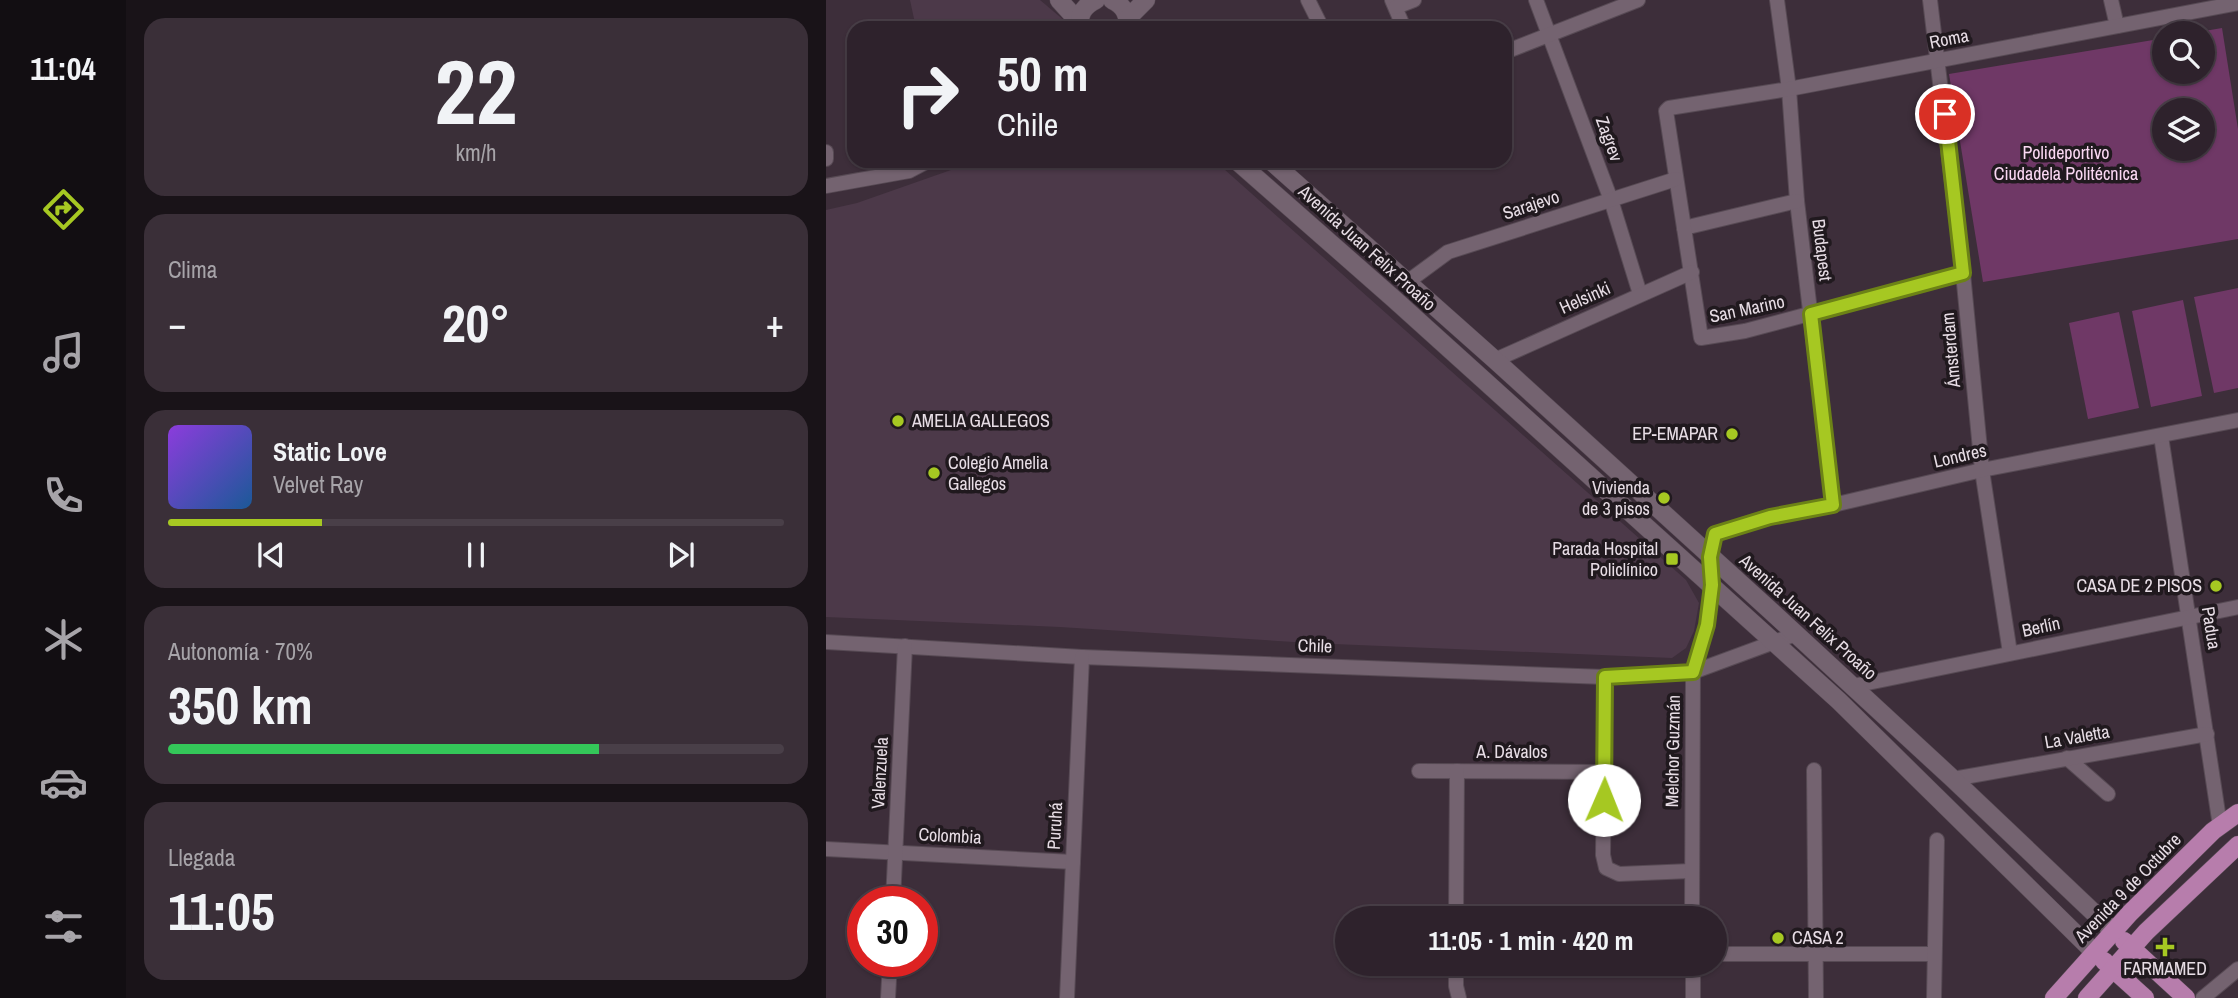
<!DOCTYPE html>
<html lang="es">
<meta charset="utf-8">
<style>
body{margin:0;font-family:"Archivo Narrow",sans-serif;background:#3a2f38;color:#f1f3f6;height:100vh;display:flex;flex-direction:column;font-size:26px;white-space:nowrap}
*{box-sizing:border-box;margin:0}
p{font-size:23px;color:#a7a4a9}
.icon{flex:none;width:38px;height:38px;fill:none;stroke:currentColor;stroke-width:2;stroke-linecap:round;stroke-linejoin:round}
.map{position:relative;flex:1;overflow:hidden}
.sheet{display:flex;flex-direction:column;gap:18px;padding:18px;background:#191318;width:700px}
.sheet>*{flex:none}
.guide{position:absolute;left:21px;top:21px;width:665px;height:147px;border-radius:21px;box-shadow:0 2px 5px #0004,0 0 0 2px #493f48;background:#2e222c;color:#f1f3f6;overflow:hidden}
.tools{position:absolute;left:1326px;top:21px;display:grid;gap:14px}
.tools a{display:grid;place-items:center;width:63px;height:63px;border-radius:50%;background:#2e222c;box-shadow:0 2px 5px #0004,0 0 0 2px #493f48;font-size:35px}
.speed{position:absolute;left:21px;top:886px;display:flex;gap:14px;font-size:35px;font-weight:700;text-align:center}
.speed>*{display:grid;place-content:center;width:91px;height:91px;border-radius:50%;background:#2e222c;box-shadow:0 2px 5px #0004,0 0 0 2px #493f48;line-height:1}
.speed .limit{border:10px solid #d22;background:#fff;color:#111}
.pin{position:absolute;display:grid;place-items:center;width:60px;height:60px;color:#fff;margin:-30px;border:4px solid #fff;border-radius:50%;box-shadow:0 2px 7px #0007}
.me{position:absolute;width:77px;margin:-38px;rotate:1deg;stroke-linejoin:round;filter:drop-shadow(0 0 5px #0008)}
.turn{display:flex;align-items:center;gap:24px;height:147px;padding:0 35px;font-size:32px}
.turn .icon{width:91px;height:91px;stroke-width:2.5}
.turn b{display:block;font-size:49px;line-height:60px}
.big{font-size:52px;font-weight:700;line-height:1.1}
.sheet .card{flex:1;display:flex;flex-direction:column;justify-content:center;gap:10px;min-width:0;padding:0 24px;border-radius:21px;background:#3a2f38}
.sheet .dial{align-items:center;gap:0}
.dial b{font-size:91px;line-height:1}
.song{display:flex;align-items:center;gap:21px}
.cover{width:84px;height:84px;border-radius:10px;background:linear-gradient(135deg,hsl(270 70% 55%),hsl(210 70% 35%))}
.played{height:7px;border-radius:4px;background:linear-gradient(90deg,#a6c822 25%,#493f48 25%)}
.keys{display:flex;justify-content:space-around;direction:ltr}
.heat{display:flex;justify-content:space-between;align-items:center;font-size:38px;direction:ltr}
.charge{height:10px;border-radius:5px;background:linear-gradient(90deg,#34c759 70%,#493f48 0)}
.trip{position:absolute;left:509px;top:906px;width:392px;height:70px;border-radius:35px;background:#2e222c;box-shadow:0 2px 5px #0004,0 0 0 2px #493f48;font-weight:700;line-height:70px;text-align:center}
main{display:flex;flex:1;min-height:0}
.tabs{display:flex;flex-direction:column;width:126px;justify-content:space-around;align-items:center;background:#120e12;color:#a7a4a9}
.tabs .icon{width:49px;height:49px}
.tabs .current{color:#a6c822}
.tabs b{font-size:32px;color:#f1f3f6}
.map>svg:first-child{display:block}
.built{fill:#4c3949}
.green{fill:#6f3866;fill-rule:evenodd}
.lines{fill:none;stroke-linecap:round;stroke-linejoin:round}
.minor-casing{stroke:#574a54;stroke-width:16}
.tertiary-casing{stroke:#574a54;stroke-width:19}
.primary-casing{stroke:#574a54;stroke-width:19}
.minor{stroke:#746370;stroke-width:14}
.tertiary{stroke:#746370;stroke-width:18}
.primary{stroke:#b77dac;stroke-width:18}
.route-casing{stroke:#6c8216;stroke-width:18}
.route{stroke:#a6c822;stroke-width:12}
.poi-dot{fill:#a6c822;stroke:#20191e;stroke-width:2.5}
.labels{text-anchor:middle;stroke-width:7;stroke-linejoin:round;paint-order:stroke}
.street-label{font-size:18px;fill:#e7dde5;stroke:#20191e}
.park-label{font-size:18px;fill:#fbd8f3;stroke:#20191e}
.poi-label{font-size:18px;fill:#e7dde5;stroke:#20191e;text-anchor:end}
</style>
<main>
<nav class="tabs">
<b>11:04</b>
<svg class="icon current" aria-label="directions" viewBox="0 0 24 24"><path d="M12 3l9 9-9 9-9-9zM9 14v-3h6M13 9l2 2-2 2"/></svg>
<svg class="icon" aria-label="music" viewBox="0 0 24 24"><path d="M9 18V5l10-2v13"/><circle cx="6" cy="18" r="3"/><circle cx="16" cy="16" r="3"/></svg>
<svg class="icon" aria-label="phone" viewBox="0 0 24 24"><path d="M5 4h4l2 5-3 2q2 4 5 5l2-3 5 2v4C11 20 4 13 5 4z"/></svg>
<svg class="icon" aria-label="climate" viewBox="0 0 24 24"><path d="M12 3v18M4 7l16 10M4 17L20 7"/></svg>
<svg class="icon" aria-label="car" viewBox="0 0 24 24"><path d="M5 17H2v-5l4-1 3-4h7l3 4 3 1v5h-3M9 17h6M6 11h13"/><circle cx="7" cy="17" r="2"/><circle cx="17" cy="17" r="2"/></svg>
<svg class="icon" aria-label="filters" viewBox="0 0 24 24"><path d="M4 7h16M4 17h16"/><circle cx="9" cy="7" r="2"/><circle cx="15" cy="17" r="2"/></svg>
</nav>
<section class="sheet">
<div class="card dial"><b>22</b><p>km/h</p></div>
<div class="card"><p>Clima</p>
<div class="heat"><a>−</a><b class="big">20°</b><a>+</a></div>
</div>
<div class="card">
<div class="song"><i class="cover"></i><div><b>Static Love</b><p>Velvet Ray</p></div></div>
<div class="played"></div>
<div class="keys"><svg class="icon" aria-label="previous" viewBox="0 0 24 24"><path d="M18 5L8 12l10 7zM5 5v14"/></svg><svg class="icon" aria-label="pause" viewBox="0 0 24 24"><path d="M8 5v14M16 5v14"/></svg><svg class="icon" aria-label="next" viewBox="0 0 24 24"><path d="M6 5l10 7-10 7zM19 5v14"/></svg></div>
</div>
<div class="card"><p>Autonomía · 70%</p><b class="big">350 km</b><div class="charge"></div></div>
<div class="card"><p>Llegada</p><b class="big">11:05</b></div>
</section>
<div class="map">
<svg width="1412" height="998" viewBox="0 0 1412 998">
<rect width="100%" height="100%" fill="#3d2e3a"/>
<g class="built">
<polygon points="84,0 214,0 240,22 240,28 90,28"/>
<polygon points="140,161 389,161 860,580 873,603 868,631 860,648 846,658 484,643 234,627 0,617 0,210 31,203 125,170"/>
</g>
<g class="green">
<path d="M1396,28L1412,129V239L1157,282L1123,74L1339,38V72H1377V33H1367ZM1377,110V149H1339V110Z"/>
<polygon points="1412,288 1412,388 1388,393 1368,297"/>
<polygon points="1357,300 1376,396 1325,407 1306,311"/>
<polygon points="1293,312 1313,408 1262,419 1243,323"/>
</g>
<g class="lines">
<defs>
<g id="minor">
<polyline points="482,0 496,28"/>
<polyline points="566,0 578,28"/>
<polyline points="710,0 785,200 814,294"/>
<polyline points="951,0 963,89 971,201 1007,505"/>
<polyline points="1104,0 1137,273 1156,470 1184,653"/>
<polyline points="1285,0 1291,26"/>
<polyline points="570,7 588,0"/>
<polyline points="679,52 812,0"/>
<polyline points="0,152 0,159"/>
<polyline points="0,186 83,171 102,161"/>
<polyline points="858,228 971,201"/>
<polyline points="1137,273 919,331 875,338 840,111 843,108 963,89 1412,3"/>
<polyline points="580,283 622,252 850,179"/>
<polyline points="669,360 866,272"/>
<polyline points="1335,436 1394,826"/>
<polyline points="0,642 256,657 779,677 867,672 970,634"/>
<polyline points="779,677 777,855 780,868 793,874 865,871"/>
<polyline points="1027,686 1412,607"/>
<polyline points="1241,758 1282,794"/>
<polyline points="988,770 990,998"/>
<polyline points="593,771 779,772"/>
<polyline points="1127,779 1381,734"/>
<polyline points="0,849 247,862"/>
<polyline points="67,901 79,646"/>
<polyline points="630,919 631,771"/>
<polyline points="866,919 867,672 881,625 886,585 884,557 889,534 944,517 1007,505 1156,470 1412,420"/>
<polyline points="889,954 1108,954"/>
<polyline points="630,964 630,986 633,998"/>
<polyline points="867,964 867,998"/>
<polyline points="62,998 64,961"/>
<polyline points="241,998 256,657"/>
<polyline points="1108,998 1111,840"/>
<polyline points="1377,998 1412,969"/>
</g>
<g id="tertiary">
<polyline points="233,0 253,22"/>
<path d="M286,0C299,6 302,15 302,28"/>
<polyline points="302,18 320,0"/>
<path d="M254,28C252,14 258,6 270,0"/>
<polyline points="411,161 568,299 1013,701 1268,952"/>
<polyline points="445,161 669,360 946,612 1127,779 1287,931"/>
</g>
<g id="primary">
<polyline points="1298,941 1360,998"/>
<polyline points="1278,961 1319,998"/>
<polyline points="1228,998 1304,913 1387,831 1412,813"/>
<polyline points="1261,998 1320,932 1412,845"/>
</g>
</defs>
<use href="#minor" class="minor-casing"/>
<use href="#tertiary" class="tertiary-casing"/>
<use href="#primary" class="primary-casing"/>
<use href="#minor" class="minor"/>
<use href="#tertiary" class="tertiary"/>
<use href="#primary" class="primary"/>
</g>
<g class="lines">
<defs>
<polyline id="route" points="778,800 779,677 867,672 881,625 886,585 884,557 889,534 944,517 1007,505 985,314 1137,273 1119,114"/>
</defs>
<use href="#route" class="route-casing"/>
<use href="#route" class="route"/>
</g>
<g class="poi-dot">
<circle cx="72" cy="421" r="7"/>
<circle cx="906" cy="434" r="7"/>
<circle cx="108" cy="473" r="7"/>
<circle cx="838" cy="498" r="7"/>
<rect x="839" y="552" width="14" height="14" rx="3.5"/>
<circle cx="1390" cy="586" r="7"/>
<circle cx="952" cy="938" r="7"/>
<path d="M1335.5 936.5h7v7h7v7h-7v7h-7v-7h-7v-7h7z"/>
</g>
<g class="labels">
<g class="street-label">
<text transform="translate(1123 39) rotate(-11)" y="6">Roma</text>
<text transform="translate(783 139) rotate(70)" y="6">Zagrev</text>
<text transform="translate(705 205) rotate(-18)" y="6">Sarajevo</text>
<text transform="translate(541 248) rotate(42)" y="6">Avenida Juan Felix Proaño</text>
<text transform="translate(996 250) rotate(83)" y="6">Budapest</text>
<text transform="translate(759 298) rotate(-24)" y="6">Helsinki</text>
<text transform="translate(921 309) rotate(-12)" y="6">San Marino</text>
<text transform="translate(1125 350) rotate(-95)" y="6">Ámsterdam</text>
<text transform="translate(1134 456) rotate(-13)" y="6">Londres</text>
<text transform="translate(982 617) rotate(42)" y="6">Avenida Juan Felix Proaño</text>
<text transform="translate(1215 627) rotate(-12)" y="6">Berlín</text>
<text transform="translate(1385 628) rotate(81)" y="6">Padua</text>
<text transform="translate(489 646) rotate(2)" y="6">Chile</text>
<text transform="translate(1251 737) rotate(-10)" y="6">La Valetta</text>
<text transform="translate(847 751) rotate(-89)" y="6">Melchor Guzmán</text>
<text x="686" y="758">A. Dávalos</text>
<text transform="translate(54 773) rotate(-87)" y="6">Valenzuela</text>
<text transform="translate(229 826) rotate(-87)" y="6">Puruhá</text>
<text transform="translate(124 836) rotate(3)" y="6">Colombia</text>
<text transform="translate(1302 888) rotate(-46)" y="6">Avenida 9 de Octubre</text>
</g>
<g class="park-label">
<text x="1240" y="159">Polideportivo<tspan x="1240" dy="21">Ciudadela Politécnica</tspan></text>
</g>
<g class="poi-label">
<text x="86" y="427" text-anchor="start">AMELIA GALLEGOS</text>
<text x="892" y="440">EP-EMAPAR</text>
<text x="122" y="469" text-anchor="start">Colegio Amelia<tspan x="122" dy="21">Gallegos</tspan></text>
<text x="824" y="494">Vivienda<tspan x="824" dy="21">de 3 pisos</tspan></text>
<text x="832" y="555">Parada Hospital<tspan x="832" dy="21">Policlínico</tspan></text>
<text x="1376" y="592">CASA DE 2 PISOS</text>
<text x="966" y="944" text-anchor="start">CASA 2</text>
<text x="1339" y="975" text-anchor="middle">FARMAMED</text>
</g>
</g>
</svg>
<div class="tools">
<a><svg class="icon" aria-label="search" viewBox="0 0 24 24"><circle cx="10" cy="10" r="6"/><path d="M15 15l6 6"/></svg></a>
<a><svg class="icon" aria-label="layers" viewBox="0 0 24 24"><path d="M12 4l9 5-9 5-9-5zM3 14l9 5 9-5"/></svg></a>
</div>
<div class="speed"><div class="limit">30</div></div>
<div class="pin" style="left:1119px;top:114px;background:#d93025"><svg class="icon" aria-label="arrive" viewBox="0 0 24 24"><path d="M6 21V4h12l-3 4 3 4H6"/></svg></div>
<svg class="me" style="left:778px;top:800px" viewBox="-20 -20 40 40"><circle r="19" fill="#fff"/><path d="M0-13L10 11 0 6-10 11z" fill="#a6c822"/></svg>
<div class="trip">11:05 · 1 min · 420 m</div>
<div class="guide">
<div class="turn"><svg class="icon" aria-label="right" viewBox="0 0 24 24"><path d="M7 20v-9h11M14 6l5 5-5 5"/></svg><div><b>50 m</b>Chile</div></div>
</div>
</div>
</main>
